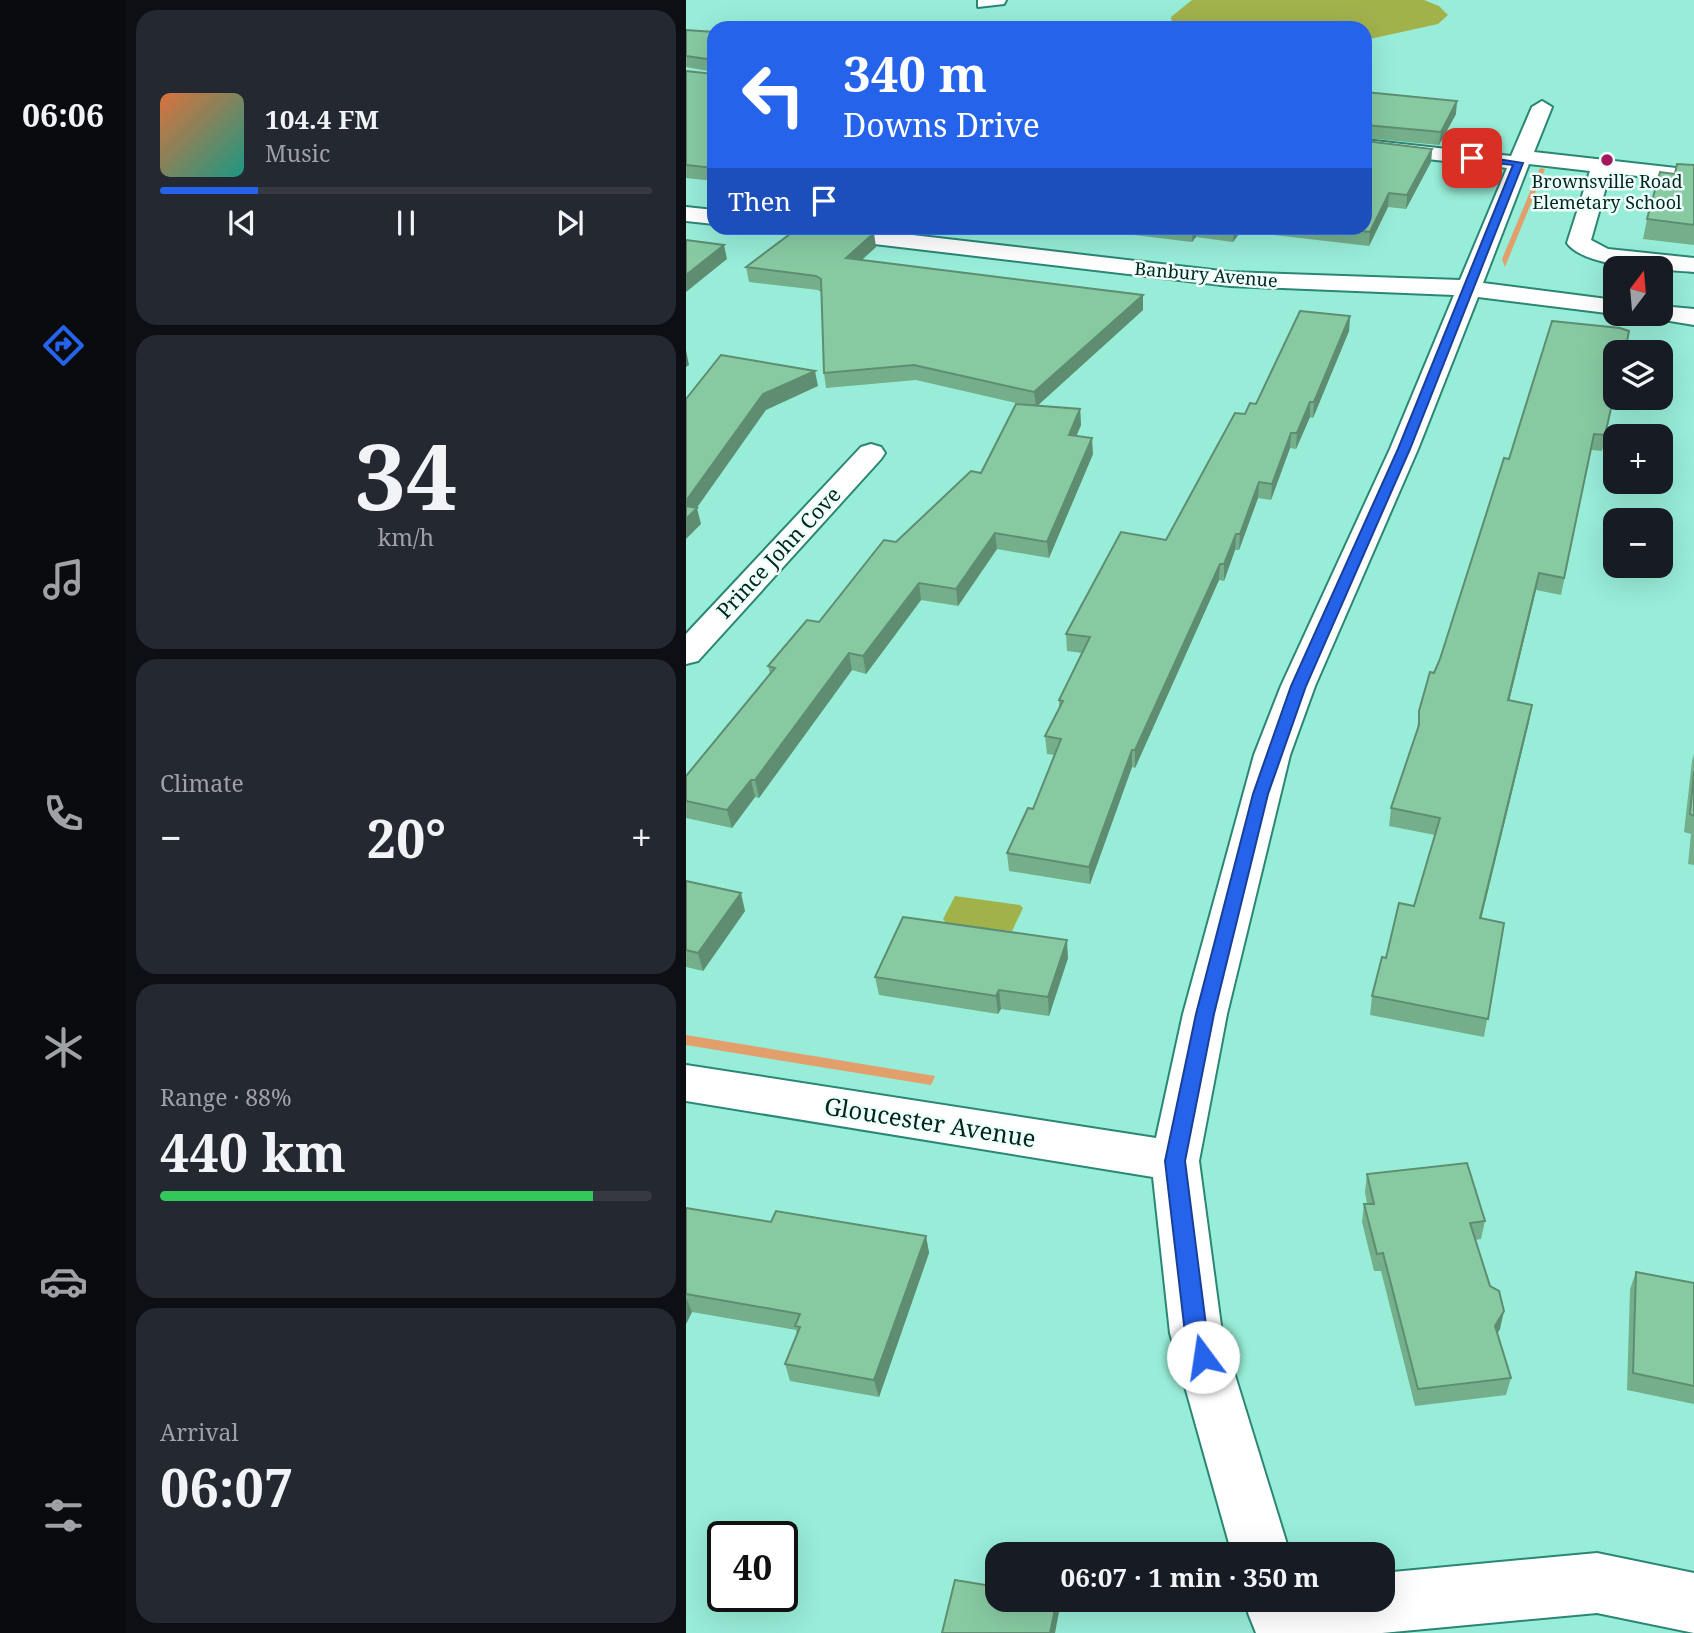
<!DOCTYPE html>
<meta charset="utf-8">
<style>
body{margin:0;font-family:"Noto Serif",serif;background:#242831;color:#f1f3f6;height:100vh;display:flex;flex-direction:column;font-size:26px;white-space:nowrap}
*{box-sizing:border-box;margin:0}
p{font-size:23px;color:#9ea1a6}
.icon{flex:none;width:38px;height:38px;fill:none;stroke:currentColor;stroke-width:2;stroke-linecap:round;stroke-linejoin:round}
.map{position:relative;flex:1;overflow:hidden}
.details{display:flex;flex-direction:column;gap:10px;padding:10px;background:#0d0f14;width:560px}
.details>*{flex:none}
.banner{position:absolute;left:21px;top:21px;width:665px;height:214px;border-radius:21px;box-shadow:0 7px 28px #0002;background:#2563eb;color:#fff;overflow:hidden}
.needle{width:46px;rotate:16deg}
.buttons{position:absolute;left:917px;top:256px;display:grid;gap:14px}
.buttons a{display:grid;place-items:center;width:70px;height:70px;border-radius:14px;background:#171b24;box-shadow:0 7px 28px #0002;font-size:35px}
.speed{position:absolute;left:21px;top:1521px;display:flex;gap:14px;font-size:35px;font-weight:700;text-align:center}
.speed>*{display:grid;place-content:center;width:91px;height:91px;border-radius:50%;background:#171b24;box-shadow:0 7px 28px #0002;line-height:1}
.speed .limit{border:4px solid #111;border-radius:10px;background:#fff;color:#111}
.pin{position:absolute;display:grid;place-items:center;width:60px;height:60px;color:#fff;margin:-30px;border-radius:14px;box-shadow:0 4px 10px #0006}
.me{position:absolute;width:77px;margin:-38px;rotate:346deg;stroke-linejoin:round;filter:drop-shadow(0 0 5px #0008)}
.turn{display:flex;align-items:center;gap:24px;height:147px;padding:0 21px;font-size:32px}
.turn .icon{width:91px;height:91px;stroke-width:2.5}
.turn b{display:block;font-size:49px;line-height:60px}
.then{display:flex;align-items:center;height:66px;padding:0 21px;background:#0003;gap:14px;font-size:26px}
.big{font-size:52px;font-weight:700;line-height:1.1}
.details .tile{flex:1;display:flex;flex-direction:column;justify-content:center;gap:10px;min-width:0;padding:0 24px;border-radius:21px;background:#242831}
.details .dial{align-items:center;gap:0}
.dial b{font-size:91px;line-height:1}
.song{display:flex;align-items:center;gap:21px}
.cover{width:84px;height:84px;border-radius:10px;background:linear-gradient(135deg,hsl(20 70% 55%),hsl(170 70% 35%))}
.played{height:7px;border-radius:4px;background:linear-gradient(90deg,#2563eb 20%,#363941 20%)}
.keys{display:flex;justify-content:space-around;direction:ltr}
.heat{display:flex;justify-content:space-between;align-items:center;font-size:38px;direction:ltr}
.charge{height:10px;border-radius:5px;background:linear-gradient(90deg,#34c759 88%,#363941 0)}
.trip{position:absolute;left:299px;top:1542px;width:410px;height:70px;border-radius:21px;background:#171b24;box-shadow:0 7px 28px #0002;font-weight:700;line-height:70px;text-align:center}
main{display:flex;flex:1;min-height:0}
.dock{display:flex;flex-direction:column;width:126px;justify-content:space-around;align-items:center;background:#090b0e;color:#9ea1a6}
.dock .icon{width:49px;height:49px}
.dock .active{color:#2563eb}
.dock b{font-size:32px;color:#f1f3f6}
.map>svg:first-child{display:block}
.green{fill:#e29f6c}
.water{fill:#a2b24b}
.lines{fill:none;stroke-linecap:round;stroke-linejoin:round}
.stream{fill:#a2b24b;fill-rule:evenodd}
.minor-casing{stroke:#2b8674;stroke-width:4}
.minor{fill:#fff;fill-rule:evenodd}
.wall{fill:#74ae8b}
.shaded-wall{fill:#5e8d71}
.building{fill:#87caa2;stroke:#5e8d71;stroke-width:2}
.route{fill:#2563eb;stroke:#184099;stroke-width:2}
.poi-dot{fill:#a4195e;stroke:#eefffa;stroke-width:2.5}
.labels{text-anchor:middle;stroke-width:5;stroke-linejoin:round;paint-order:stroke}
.far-poi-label{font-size:18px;fill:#00251e;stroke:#eefffa}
.far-street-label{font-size:18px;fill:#00251e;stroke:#eefffa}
.street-label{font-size:21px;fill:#00251e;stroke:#eefffa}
.near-street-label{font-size:24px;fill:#00251e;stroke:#eefffa}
</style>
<main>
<nav class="dock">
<b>06:06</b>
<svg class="icon active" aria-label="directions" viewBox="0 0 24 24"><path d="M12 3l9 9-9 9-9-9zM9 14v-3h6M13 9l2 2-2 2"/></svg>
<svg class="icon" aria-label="music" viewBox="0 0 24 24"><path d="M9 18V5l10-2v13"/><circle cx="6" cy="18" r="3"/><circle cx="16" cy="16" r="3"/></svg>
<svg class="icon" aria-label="phone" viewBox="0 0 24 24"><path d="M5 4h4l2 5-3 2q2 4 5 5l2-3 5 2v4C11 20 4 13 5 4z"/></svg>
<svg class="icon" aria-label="climate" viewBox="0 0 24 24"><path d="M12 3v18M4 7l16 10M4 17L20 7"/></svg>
<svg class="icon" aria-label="car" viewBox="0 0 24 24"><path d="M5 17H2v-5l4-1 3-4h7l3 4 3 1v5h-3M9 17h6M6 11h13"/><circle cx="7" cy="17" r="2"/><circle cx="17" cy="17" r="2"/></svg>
<svg class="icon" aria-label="filters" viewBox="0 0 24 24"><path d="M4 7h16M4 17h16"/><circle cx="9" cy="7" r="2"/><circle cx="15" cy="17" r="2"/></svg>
</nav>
<section class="details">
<div class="tile">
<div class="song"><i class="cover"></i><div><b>104.4 FM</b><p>Music</p></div></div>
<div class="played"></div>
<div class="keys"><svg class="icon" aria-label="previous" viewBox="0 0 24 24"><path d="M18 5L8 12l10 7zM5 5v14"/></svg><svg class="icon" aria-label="pause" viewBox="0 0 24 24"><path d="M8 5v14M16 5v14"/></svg><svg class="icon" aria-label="next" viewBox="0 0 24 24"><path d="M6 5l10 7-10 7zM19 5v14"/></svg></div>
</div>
<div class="tile dial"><b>34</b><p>km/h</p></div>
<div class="tile"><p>Climate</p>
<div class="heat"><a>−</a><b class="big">20°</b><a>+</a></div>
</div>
<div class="tile"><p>Range · 88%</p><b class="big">440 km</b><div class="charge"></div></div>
<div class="tile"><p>Arrival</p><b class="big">06:07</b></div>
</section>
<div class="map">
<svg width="1008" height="1633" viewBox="0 0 1008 1633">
<rect width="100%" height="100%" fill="#97edd8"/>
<g class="green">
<polygon points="854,168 859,169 819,267 816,259"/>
<polygon points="0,1035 249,1076 245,1085 0,1045"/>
</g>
<g class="water">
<polygon points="506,0 738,0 753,6 762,15 752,24 679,40 679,28 495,28 486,24 485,17"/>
<polygon points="269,896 334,905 337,908 326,931 261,924 257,919"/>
</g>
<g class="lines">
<polygon class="stream" points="487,24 492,25 485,28 475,28"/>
<defs>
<g id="minor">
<polygon points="292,0 320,0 318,4 292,7"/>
<path d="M856,101L866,107L848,152L1008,170V182L924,173L905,240L922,249L1008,258V272C978,269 900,269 881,243L904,171L843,164L797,283L929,300V313H934L929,314L792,297L732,449L629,686L604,755L541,1014L513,1161L536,1333L604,1554H546L484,1333L467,1177L0,1101V1065L470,1138L497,1014L568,755L595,686L704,449L768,295L544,286L112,235L101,228H166L544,272L774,280L821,168L679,152V140L825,156L846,107Z"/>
<polygon points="0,207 28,210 28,224 0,221"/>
<polygon points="975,306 1008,309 1008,325 966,318 963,313 975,313"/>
<polygon points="185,444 195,447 199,453 195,459 12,661 0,664 0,634 175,447"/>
<polygon points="911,1553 1008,1573 1008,1633 911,1613 696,1633 570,1633 562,1613 568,1600 696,1600 696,1573"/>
</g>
</defs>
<use href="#minor" class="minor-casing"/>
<use href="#minor" class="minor"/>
</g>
<g class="wall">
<polygon points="0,30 28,32 28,181 0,178 0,71 27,74 28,72 0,67"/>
<polygon points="679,92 770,114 753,145 679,138 680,141 746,149 745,162 720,209 702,207 683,246 555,231 547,242 510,237 506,242 391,228 679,228"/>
<polygon points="1008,165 1008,245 957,239 961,219 989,174"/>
<polygon points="167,228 211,228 208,230"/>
<polygon points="190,247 176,260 457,295 457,310 351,406 394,409 395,425 390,436 407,454 363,558 311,549 272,606 235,600 180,674 166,670 73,798 69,797 46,828 0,818 0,776 84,674 82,666 133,622 210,542 295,473 339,405 230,380 140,388 138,373 136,293 132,290 63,282 60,267"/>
<polygon points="664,316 663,331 627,418 624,417 610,449 604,448 585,500 572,498 553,550 549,550 538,581 533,580 449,768 446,767 404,884 323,871 321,853 347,809 369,755 361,754 359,736 373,710 373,700 396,653 381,651 380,634 480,540 559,414"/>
<polygon points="929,394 916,451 905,450 875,595 850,590 823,701 843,722 795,918 818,923 798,1037 684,1015 686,996 700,958 728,906 749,835 703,826 705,808 731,732 733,711 748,673 754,659"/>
<polygon points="1008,754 1008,865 1002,864 1005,834 998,832 1006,761"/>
<polygon points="0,881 59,911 17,971 0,967"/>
<polygon points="382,958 363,1016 315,1009 312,1014 193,995 189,977"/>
<polygon points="681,1174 799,1221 795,1239 789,1240 814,1329 811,1333 825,1378 820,1395 729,1406 695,1271 688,1271 676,1222 678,1204 681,1204 679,1192"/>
<polygon points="0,1208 85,1222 240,1236 243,1253 193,1397 104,1381 99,1364 111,1334 110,1330 6,1312 0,1324"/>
<polygon points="950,1272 1008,1283 1008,1404 941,1390 944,1289"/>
</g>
<g class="shaded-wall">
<polygon points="771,101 770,114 753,145 755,132"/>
<polygon points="746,149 745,162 720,209 721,195"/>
<polygon points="703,193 702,207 683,246 684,232"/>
<polygon points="507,228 510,228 510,237 506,242"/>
<polygon points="548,228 555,228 555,231 547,242"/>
<polygon points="188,233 190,247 162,272 160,258"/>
<polygon points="38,245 41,259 0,292 0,275"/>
<polygon points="457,295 457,310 350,407 348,392"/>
<polygon points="664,316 663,331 627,418 628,402"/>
<polygon points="0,350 3,365 0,367"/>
<polygon points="129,371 132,386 80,410 10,509 11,508 15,524 0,539 0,501 77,394"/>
<polygon points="624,402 624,417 610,449 611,433"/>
<polygon points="394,409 395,425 384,451 383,435"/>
<polygon points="605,433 604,448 585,500 586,484"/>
<polygon points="406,438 407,454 363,558 361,542"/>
<polygon points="573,482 572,498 553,550 554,534"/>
<polygon points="309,533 311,549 272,606 270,589"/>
<polygon points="550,534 549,550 538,581 538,564"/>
<polygon points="534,564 533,580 449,768 449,750"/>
<polygon points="853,573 850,590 819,718 822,700"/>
<polygon points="233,583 235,600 180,674 177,656"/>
<polygon points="163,653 166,670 73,798 69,780"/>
<polygon points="846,705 843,722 791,936 794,918"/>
<polygon points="446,750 446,767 404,884 403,867"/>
<polygon points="65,780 69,797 46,828 41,810"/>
<polygon points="55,893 59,911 17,971 12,953"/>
<polygon points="381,940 382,958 363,1016 362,997"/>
<polygon points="313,990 315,1009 312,1014 310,996"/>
<polygon points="240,1236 243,1253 193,1397 188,1380"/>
<polygon points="0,1297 6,1312 0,1324"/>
<polygon points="818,1311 814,1329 805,1343 809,1326"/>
<polygon points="371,1600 373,1612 369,1633 364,1633"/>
</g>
<g class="building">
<polygon points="0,30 28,32 28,60 0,56"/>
<polygon points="28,65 28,168 0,165 0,71 27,74"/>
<polygon points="679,92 771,101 755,132 679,125"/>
<polygon points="679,134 680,141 746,149 721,195 703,193 684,232 647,228 679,228"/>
<polygon points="991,164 1008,165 1008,225 961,219 974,172 989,174"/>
<polygon points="112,228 144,228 188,233 160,258 457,295 348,392 228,365 138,373 135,279 130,276 60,267"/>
<polygon points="0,240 38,245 0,275"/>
<polygon points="614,311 664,316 628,402 624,402 611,433 605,433 586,484 573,482 554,534 550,534 538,564 534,564 449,750 446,750 403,867 321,853 342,808 347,809 375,739 359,736 377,701 373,700 404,637 380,634 435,532 480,540 549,413 559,414 564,403 570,404"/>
<polygon points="866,321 934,328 943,331 939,352 929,352 929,391 919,435 908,434 878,578 853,573 822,700 846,705 794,918 818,923 802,1019 686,996 696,957 700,958 713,903 728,906 754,818 705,808 733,725 733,711 744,672 748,673 754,659 818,458 823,459"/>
<polygon points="35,355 129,371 77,394 0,501 0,399"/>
<polygon points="330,404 394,409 383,435 406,438 361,542 309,533 270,589 233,583 177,656 163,653 69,780 65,780 41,810 0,801 0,776 89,668 82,666 121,620 133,622 198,540 210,542 285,471 295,473"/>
<polygon points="0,506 11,508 0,519"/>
<polygon points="1008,771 1008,816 1004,814"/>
<polygon points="0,881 55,893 12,953 0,950"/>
<polygon points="217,917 381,940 362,997 313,990 310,996 189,977"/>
<polygon points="781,1163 799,1221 784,1223 804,1286 813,1291 818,1311 809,1326 825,1378 732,1389 697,1253 691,1254 678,1204 688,1204 681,1174"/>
<polygon points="0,1208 85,1222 90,1211 240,1236 188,1380 99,1364 114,1327 109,1326 114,1314 0,1294"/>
<polygon points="950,1272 1008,1283 1008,1386 947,1373"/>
<polygon points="269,1580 312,1587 312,1600 371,1600 364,1633 256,1633"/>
</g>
<polygon class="route" points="786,155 837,163 724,449 620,686 582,794 528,1014 499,1161 521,1333 528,1357 525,1365 517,1368 509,1365 499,1333 479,1161 510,1014 567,794 605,686 712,449 827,165 783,160"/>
<circle class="poi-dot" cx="921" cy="160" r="7"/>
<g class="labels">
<g class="far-poi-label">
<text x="921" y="188">Brownsville Road<tspan x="921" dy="21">Elemetary School</tspan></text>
</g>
<g class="far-street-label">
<text transform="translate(520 275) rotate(5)" y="6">Banbury Avenue</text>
</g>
<g class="street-label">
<text transform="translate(93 553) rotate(-47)" y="7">Prince John Cove</text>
</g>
<g class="near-street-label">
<text transform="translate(244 1123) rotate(9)" y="8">Gloucester Avenue</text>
</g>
</g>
</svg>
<div class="buttons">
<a><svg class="needle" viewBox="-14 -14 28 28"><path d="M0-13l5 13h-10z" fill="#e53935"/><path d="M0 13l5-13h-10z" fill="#9ea1a6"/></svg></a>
<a><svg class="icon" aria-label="layers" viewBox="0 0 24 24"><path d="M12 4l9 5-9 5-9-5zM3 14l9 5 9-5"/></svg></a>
<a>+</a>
<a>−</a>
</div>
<div class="speed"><div class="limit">40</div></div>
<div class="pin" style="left:786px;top:158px;background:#d93025"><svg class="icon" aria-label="arrive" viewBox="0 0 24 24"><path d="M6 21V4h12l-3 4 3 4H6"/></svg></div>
<svg class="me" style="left:517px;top:1357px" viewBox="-20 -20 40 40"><circle r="19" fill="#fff"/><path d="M0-13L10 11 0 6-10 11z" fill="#2563eb"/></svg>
<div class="trip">06:07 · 1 min · 350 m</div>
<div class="banner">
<div class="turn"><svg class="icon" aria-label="left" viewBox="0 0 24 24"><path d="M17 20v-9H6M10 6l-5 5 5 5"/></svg><div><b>340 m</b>Downs Drive</div></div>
<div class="then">Then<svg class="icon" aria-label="arrive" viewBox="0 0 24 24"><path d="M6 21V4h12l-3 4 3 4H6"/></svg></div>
</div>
</div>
</main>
